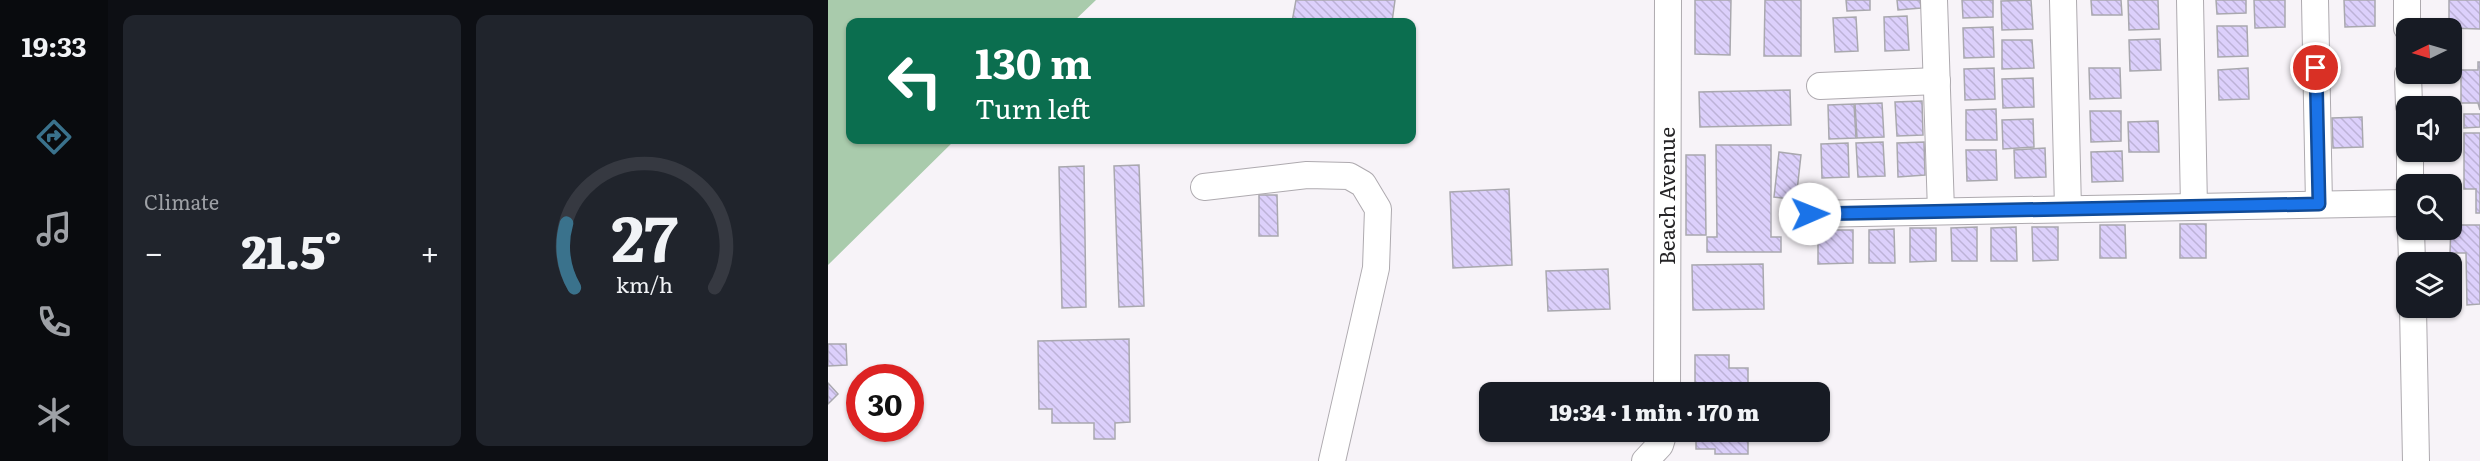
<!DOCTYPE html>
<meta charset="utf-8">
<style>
body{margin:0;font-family:Literata,serif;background:#20242c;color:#f1f3f6;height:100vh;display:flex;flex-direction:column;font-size:22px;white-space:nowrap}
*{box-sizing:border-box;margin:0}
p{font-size:20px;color:#9ea1a6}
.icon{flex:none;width:33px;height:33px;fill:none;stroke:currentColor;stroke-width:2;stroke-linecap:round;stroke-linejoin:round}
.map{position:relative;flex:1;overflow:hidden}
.side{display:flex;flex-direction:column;gap:15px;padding:15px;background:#0d0f14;width:720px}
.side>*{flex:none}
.banner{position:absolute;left:18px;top:18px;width:570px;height:126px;border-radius:12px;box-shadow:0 2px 4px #0004;background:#0b6e4f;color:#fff;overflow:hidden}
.needle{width:39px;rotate:265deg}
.fabs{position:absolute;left:1568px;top:18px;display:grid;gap:12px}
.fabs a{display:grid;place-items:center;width:66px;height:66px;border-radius:12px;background:#171b24;box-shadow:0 2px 4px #0004;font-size:30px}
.speed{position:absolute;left:18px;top:364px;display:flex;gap:12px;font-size:30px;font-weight:700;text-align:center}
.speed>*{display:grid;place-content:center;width:78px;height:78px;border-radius:50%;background:#171b24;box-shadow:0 2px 4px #0004;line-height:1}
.speed .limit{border:9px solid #d22;background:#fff;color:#111}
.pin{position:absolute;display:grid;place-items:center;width:51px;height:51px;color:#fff;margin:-26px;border:3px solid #fff;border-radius:50%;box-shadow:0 2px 6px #0007}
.me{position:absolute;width:66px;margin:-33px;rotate:89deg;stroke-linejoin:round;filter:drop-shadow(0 0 4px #0008)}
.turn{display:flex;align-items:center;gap:21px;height:126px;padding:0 30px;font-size:27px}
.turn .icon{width:78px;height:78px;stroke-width:2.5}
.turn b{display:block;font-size:42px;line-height:51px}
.big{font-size:45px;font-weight:800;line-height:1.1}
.side .card{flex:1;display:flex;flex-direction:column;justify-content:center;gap:9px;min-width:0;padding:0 21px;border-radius:12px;background:#20242c}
.side .dial{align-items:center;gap:0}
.dial svg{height:156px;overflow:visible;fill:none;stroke:#363941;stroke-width:7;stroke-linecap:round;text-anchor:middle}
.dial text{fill:#f1f3f6;stroke:none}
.heat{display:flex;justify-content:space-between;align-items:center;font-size:33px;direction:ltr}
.side .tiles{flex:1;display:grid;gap:15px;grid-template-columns:repeat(2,1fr)}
.trip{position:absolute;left:651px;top:382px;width:351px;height:60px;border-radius:12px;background:#171b24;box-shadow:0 2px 4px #0004;font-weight:800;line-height:60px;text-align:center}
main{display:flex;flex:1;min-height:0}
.menu{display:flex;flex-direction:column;width:108px;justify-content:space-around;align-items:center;background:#090b0e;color:#9ea1a6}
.menu .icon{width:42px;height:42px}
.menu .active{color:#3a728c}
.menu b{font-size:27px;color:#f1f3f6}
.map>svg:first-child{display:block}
.grass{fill:#a9cbac}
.building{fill:url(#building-back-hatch);stroke:#a9a8ae;stroke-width:1.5}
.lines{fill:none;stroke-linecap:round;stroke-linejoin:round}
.minor-casing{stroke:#aeaaaf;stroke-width:28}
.minor{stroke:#fff;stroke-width:26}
.route-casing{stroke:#114b97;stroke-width:15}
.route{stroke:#1a73e8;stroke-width:10}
.labels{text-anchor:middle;stroke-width:6;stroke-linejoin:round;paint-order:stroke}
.street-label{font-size:21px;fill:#262527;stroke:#fff}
</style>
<main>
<nav class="menu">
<b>19:33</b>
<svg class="icon active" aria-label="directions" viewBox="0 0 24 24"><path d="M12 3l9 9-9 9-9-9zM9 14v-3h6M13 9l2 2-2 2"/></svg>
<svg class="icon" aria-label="music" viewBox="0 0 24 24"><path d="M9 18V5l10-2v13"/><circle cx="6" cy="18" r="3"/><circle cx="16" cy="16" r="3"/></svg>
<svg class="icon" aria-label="phone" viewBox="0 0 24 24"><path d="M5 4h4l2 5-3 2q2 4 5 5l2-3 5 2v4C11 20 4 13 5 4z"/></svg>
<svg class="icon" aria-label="climate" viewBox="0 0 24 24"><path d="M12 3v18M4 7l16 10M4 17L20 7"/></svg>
</nav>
<section class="side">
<div class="tiles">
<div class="card"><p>Climate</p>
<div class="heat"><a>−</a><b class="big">21.5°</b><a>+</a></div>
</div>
<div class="card dial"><svg viewBox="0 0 100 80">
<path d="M14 69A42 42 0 1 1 86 69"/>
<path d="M14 69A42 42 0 0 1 10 36" stroke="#3a728c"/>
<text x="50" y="56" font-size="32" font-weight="700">27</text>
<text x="50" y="72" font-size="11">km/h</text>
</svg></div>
</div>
</section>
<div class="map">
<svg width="1652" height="461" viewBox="0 0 1652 461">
<defs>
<pattern id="building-back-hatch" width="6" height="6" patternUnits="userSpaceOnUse" patternTransform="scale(1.5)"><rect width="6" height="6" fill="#dcd0fb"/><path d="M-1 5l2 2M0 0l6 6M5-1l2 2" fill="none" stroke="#bdb2d7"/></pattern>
</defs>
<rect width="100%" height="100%" fill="#f7f3f8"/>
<polygon class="grass" points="0,0 268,0 245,22 22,22 22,140 127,140 0,265"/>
<g class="building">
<polygon points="468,0 567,0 564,22 464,22"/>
<polygon points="867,0 903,0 902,55 867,54"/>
<polygon points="937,0 973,0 973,56 936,56"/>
<polygon points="1018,0 1042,0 1042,10 1019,11"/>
<polygon points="1069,0 1092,0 1093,8 1070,10"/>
<polygon points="1134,0 1165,0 1165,17 1135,18"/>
<polygon points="1203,0 1205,29 1174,30 1173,1"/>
<polygon points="1263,0 1293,0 1294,15 1264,15"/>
<polygon points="1300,0 1330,0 1331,29 1301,30"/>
<polygon points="1388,0 1418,0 1418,13 1389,14"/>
<polygon points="1426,0 1457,0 1457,27 1427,28"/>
<polygon points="1516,0 1547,0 1547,26 1517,27"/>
<polygon points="1621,0 1652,0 1652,29 1621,28"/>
<polygon points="1079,16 1081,50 1057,51 1056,17"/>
<polygon points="1028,17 1030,51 1007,52 1005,18"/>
<polygon points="1389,26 1419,26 1420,56 1390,57"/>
<polygon points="1165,27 1166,57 1136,58 1135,28"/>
<polygon points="1332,39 1333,70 1302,71 1301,40"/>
<polygon points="1174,40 1204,40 1206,68 1174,69"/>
<polygon points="1650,62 1652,62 1652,110 1650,103 1633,103 1633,70 1650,70"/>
<polygon points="1166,68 1167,99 1137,100 1136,69"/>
<polygon points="1261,68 1292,68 1293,98 1262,99"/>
<polygon points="1420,68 1421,99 1391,100 1390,70"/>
<polygon points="1205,78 1206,107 1175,108 1174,79"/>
<polygon points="962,90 963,125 872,127 871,92"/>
<polygon points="1094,101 1095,135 1069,136 1067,102"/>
<polygon points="1054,103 1056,137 1029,138 1027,104"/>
<polygon points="1026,104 1028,138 1001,139 1000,105"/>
<polygon points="1168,109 1169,140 1138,140 1138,110"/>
<polygon points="1262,111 1293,111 1293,141 1263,142"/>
<polygon points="1636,114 1652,114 1652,127 1636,128"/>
<polygon points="1534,117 1535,147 1505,148 1504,118"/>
<polygon points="1205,119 1206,147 1175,149 1174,120"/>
<polygon points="1330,121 1331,152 1301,152 1300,122"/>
<polygon points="1636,133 1652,133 1652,213 1648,213 1648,189 1636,189"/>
<polygon points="1055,142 1057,176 1030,177 1028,143"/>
<polygon points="1096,142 1097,175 1070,177 1069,143"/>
<polygon points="1020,143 1021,177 994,178 993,144"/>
<polygon points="888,145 943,145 943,237 953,237 953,252 879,252 879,237 889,237"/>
<polygon points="1217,148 1218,177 1187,178 1186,150"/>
<polygon points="1138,150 1168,150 1169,180 1139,181"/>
<polygon points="1294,151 1295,181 1264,182 1263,152"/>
<polygon points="951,152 973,155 968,200 946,197"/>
<polygon points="858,155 877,155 878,235 858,235"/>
<polygon points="311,165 316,306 291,307 286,166"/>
<polygon points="256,166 258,307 234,308 231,167"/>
<polygon points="681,189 684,265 625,268 622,192"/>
<polygon points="431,195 449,195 450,236 431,236"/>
<rect x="1352" y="224" width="26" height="34"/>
<polygon points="1272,225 1297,225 1298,258 1272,258"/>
<polygon points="1623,225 1652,225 1652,304 1639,305 1638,253 1622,253"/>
<polygon points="1149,227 1149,261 1124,261 1123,228"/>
<polygon points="1188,227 1189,261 1163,261 1163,228"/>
<polygon points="1204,227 1230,227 1230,260 1205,261"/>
<polygon points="1082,228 1108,228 1108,261 1082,262"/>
<polygon points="1066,229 1067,263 1041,263 1041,230"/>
<polygon points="990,230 1025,230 1025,263 990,264"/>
<polygon points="935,264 936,309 865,310 864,265"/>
<polygon points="780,269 782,309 720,311 718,271"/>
<polygon points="301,339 302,422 287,423 287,439 266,439 266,423 224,423 224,409 211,409 210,341"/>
<polygon points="0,344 18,344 19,365 0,366"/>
<polygon points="867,355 901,355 901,368 920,368 920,393 867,393"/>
<polygon points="0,383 10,394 0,404"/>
<polygon points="868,432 920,432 920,454 887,454 887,449 868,449"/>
</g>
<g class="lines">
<defs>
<g id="minor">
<polyline points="1106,0 1113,211"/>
<polyline points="1235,0 1240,209"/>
<polyline points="1362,0 1366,207"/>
<polyline points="1487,0 1491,204"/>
<polyline points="1579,0 1579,28"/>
<polyline points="1580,74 1581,106"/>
<polyline points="992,86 1109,81"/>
<polyline points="1582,152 1582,184"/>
<polyline points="376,187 479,175 521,176 535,184 550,209 548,268 504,461"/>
<polyline points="982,214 1578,203"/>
<polyline points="1583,230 1584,262"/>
<polyline points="1585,308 1588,461"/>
<polyline points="839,393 840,0"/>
<polyline points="817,461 832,445 836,432"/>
</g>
</defs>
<use href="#minor" class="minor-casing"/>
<use href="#minor" class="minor"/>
</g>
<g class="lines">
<defs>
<polyline id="route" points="982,214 1491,204 1488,68"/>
</defs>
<use href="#route" class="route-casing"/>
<use href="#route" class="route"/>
</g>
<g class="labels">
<g class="street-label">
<text transform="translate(840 196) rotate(-90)" y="7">Beach Avenue</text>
</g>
</g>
</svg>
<div class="fabs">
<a><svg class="needle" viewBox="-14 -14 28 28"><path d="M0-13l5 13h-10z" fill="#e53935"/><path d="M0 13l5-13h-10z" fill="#9ea1a6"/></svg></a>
<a><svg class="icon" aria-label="sound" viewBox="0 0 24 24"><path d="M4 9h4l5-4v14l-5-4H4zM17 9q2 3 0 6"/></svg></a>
<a><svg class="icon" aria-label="search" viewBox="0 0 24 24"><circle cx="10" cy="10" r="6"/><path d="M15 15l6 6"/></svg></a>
<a><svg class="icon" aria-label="layers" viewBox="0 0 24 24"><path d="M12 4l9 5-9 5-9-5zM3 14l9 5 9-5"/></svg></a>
</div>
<div class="speed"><div class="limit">30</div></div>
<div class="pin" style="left:1488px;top:68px;background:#d93025"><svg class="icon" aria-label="arrive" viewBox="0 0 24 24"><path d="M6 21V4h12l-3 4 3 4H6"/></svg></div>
<svg class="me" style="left:982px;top:214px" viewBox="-20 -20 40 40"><circle r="19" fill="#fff"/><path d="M0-13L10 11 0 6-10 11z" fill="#1a73e8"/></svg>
<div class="trip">19:34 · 1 min · 170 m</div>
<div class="banner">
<div class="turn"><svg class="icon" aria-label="left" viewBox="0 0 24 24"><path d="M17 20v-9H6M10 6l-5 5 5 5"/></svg><div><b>130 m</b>Turn left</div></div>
</div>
</div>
</main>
